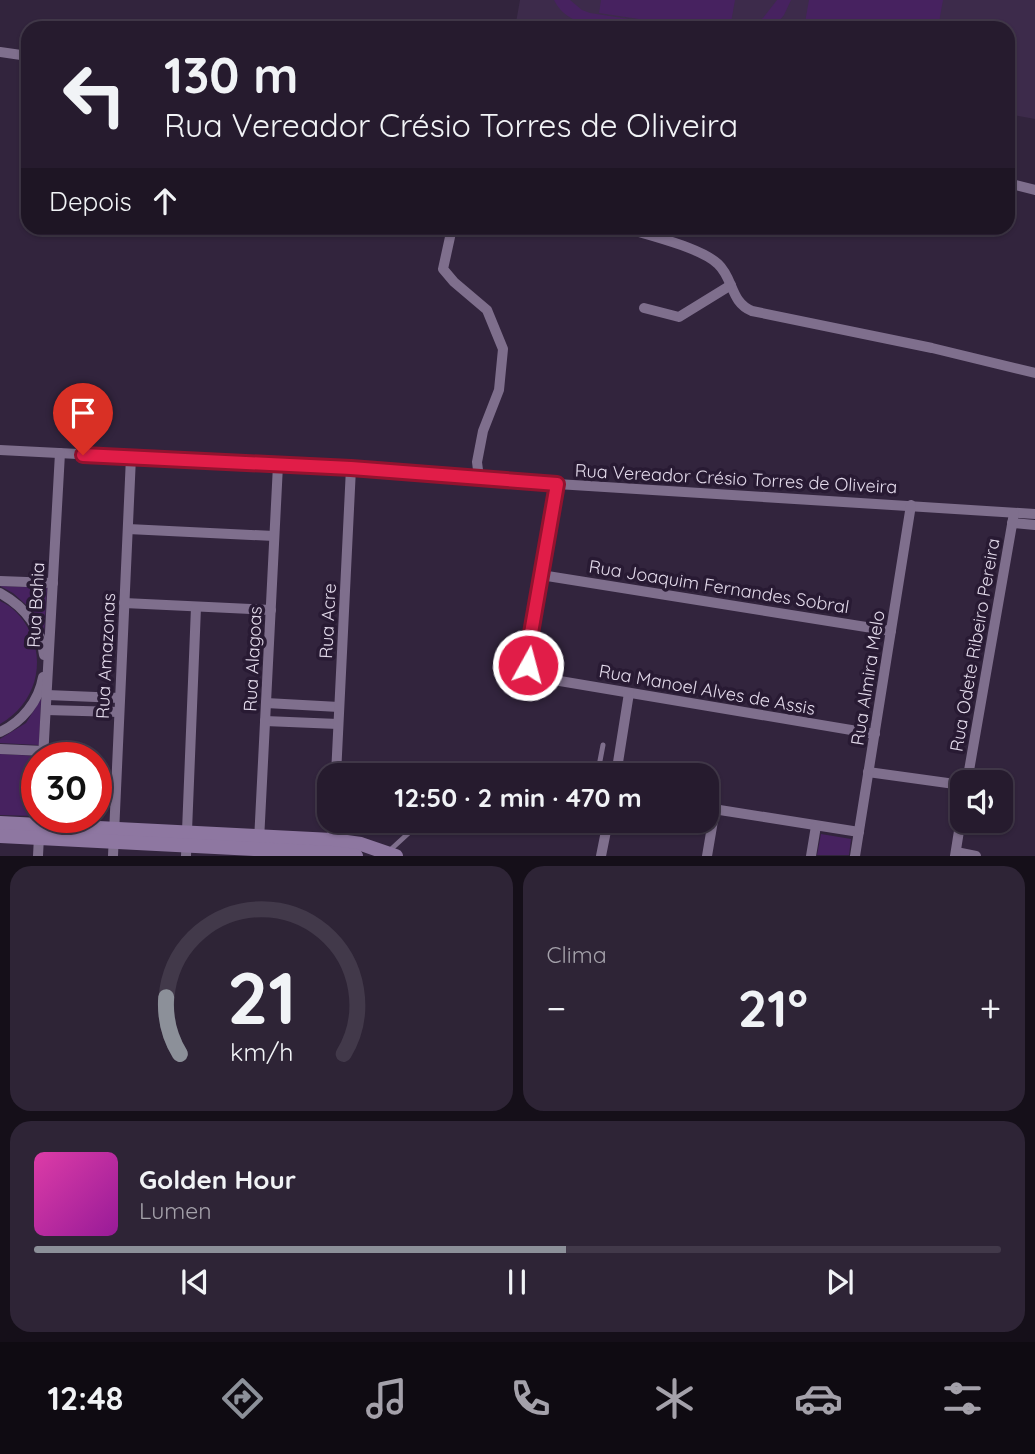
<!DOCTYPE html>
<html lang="pt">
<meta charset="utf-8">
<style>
body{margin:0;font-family:Quicksand,sans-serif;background:#2e2436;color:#f1f3f6;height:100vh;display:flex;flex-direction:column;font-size:26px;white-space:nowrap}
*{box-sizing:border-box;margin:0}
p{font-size:23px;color:#a4a1aa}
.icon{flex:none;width:38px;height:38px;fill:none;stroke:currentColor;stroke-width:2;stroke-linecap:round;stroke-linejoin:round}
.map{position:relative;height:856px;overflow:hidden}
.sheet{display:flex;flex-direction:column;gap:10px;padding:10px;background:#150f19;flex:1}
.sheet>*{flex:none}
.banner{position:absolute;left:21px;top:21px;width:994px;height:214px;border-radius:21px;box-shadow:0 2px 5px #0004,0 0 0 2px #42394a;background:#261b2e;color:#f1f3f6;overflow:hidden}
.tools{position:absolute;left:950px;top:770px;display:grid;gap:14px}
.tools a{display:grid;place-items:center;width:63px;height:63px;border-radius:14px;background:#261b2e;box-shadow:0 2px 5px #0004,0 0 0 2px #42394a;font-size:35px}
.speed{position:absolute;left:21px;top:742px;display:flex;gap:14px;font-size:35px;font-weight:700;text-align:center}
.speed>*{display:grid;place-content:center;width:91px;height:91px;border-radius:50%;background:#261b2e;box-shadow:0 2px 5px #0004,0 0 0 2px #42394a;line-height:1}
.speed .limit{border:10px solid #d22;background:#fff;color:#111}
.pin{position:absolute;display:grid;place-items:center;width:60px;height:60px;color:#fff;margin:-72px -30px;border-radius:50% 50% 50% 0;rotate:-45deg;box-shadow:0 0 7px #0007}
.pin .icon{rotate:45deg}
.me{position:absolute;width:77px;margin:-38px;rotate:7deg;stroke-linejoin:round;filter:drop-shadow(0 0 5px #0008)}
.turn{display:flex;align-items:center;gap:24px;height:147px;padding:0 28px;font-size:32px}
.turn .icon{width:91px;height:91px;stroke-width:2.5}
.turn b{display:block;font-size:49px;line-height:60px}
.then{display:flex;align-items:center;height:66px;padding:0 28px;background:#0003;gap:14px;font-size:26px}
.big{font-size:52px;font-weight:700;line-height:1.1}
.sheet .widget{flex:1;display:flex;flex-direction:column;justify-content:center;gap:10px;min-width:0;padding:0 24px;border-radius:21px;background:#2e2436}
.sheet .dial{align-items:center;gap:0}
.dial svg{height:182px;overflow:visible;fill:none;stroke:#42394a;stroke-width:7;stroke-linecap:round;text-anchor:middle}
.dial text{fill:#f1f3f6;stroke:none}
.song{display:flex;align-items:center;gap:21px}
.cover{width:84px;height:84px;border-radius:10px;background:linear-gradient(135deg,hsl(320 70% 55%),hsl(300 70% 35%))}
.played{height:7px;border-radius:4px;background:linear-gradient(90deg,#8c9099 55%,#42394a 55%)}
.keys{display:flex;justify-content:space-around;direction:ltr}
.heat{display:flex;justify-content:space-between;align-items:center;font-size:38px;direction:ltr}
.sheet .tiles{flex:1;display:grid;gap:10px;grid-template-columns:1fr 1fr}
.widget:last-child{grid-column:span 2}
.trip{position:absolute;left:317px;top:763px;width:402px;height:70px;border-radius:21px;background:#261b2e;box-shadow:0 2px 5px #0004,0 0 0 2px #42394a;font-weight:700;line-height:70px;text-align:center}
.dock{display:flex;height:112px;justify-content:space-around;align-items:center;background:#0f0b12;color:#a4a1aa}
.dock .icon{width:49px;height:49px}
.dock .on{color:#8c9099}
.dock b{font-size:32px;color:#f1f3f6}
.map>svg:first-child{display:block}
.built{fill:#3d2b4b}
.green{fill:#472260}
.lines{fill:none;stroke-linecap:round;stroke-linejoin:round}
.lane{stroke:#7f6f8d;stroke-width:5}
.street{stroke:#7f6f8d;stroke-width:10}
.secondary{stroke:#8e77a1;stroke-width:14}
.route-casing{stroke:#92132f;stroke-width:18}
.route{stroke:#e11d48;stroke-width:12}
.labels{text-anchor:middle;stroke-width:7;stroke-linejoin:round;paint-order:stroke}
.street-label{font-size:18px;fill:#e4dbec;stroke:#281a33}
</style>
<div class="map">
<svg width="1035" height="856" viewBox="0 0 1035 856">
<rect width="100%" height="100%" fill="#32243d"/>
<polygon class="built" points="520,0 1035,0 1035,119 1008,114 1008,28 515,28"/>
<g class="green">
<path d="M554,0H570L582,10L590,13L687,28H600C581,24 563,18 554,0Z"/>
<polygon points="601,0 735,0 730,28 698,28 599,13"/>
<polygon points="777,0 791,0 784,15 773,28 747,28 763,18"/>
<polygon points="809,0 943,0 938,28 804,28"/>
<polygon points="0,586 47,588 44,634 33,611 13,593"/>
<path d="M0,601C12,606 22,617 28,628C47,663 35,704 0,724Z"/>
<polygon points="41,699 39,745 0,743 0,739 26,723"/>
<polygon points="0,754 37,756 35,816 0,815"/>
<polygon points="821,834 851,839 849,855 817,855"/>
</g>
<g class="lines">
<g class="lane">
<polyline points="594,775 599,766 603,745"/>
<polyline points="388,852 412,830 432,821"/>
</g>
<g class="street">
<polyline points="0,52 28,56"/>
<polyline points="1008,183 1035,190"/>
<polyline points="452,228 443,269 454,282 487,310 503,349 499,390 483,431 477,462 479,478"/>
<path d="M627,228C652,237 700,247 718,264C734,279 730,302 752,311L932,348L1035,373"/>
<polyline points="644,308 679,317 731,285"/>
<polyline points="0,450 351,468 557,484 1035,514"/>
<path d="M557,484L527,656C528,669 530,674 542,678L875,734"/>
<polyline points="1012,523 1035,525"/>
<polyline points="128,529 274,536"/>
<polyline points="541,575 891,631"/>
<polyline points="0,581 53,583"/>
<path d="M0,593C25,607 41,627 44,655"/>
<polyline points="124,603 271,610"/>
<polyline points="47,695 120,698"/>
<polyline points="266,703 339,707"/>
<polyline points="46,710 119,712"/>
<polyline points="265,721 338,724"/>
<path d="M0,732C22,722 39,701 43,677"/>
<polyline points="0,749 44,751"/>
<polyline points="43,758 60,453"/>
<polyline points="868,772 962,785"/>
<polyline points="336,775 351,468"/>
<polyline points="616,775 629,693"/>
<polyline points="967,782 1014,513"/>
<polyline points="707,808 859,832"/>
<polyline points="259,841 278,465"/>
<polyline points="332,844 333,821"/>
<polyline points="956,852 976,856"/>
<polyline points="38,856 40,817"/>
<polyline points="113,856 131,457"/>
<polyline points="186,856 196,607"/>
<polyline points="601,856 608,821"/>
<polyline points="707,856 715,809"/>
<polyline points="811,856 816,826"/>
<polyline points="855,856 911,505"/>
<polyline points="955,856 962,812"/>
</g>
<g class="secondary">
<polyline points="0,823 332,840 361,844 396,856"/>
<polyline points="0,836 332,853 356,856"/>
</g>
</g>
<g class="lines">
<defs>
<polyline id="route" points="83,455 351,468 557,484 527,656 528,665"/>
</defs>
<use href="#route" class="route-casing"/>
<use href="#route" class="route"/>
</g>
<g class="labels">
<g class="street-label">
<text transform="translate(736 479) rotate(3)" y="6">Rua Vereador Crésio Torres de Oliveira</text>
<text transform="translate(719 587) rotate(9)" y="6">Rua Joaquim Fernandes Sobral</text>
<text transform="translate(36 605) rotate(-87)" y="6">Rua Bahia</text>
<text transform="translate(328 621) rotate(-87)" y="6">Rua Acre</text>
<text transform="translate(975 645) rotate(-80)" y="6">Rua Odete Ribeiro Pereira</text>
<text transform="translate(106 656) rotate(-87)" y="6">Rua Amazonas</text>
<text transform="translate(253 659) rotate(-87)" y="6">Rua Alagoas</text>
<text transform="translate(868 678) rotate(-81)" y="6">Rua Almira Melo</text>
<text transform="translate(707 690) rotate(10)" y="6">Rua Manoel Alves de Assis</text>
</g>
</g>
</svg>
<div class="tools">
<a><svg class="icon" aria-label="sound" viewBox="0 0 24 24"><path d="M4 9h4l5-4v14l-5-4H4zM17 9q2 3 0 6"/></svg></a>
</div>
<div class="speed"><div class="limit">30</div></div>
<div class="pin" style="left:83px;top:455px;background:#d93025"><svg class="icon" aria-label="arrive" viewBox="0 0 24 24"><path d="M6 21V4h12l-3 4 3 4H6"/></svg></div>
<svg class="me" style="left:528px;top:665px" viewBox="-20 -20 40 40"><circle r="17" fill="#e11d48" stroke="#fff" stroke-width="3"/><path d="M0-11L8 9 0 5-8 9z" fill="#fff"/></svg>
<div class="trip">12:50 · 2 min · 470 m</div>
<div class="banner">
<div class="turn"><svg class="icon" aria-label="left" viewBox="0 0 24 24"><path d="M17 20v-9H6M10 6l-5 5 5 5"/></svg><div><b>130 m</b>Rua Vereador Crésio Torres de Oliveira</div></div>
<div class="then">Depois<svg class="icon" aria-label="ahead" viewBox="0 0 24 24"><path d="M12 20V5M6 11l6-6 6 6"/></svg></div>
</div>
</div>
<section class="sheet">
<div class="tiles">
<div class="widget dial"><svg viewBox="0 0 100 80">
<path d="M14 69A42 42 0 1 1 86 69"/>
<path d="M14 69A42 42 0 0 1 8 44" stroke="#8c9099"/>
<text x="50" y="56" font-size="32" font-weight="700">21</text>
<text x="50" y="72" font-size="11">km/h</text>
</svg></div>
<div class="widget"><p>Clima</p>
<div class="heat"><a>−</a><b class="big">21°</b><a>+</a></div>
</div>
<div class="widget">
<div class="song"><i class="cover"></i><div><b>Golden Hour</b><p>Lumen</p></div></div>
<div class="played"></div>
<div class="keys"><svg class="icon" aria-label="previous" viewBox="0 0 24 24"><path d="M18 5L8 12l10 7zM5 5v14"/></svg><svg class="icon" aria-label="pause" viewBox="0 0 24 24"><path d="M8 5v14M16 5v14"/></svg><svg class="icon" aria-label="next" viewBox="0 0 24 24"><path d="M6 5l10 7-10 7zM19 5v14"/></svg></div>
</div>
</div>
</section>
<nav class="dock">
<b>12:48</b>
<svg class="icon on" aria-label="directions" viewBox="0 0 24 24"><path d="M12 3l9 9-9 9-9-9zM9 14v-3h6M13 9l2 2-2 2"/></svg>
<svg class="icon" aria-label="music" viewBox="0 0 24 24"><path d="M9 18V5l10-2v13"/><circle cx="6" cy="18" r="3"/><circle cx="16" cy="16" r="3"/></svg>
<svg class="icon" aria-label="phone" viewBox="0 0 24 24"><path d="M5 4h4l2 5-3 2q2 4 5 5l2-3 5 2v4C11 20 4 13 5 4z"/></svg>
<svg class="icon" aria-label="climate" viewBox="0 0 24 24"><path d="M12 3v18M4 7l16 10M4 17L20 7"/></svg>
<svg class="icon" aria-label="car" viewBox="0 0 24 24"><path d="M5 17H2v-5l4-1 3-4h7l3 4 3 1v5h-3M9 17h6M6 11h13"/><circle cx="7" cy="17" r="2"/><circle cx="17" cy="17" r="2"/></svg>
<svg class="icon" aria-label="filters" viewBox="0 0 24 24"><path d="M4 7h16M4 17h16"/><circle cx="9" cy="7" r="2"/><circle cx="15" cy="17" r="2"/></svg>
</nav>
